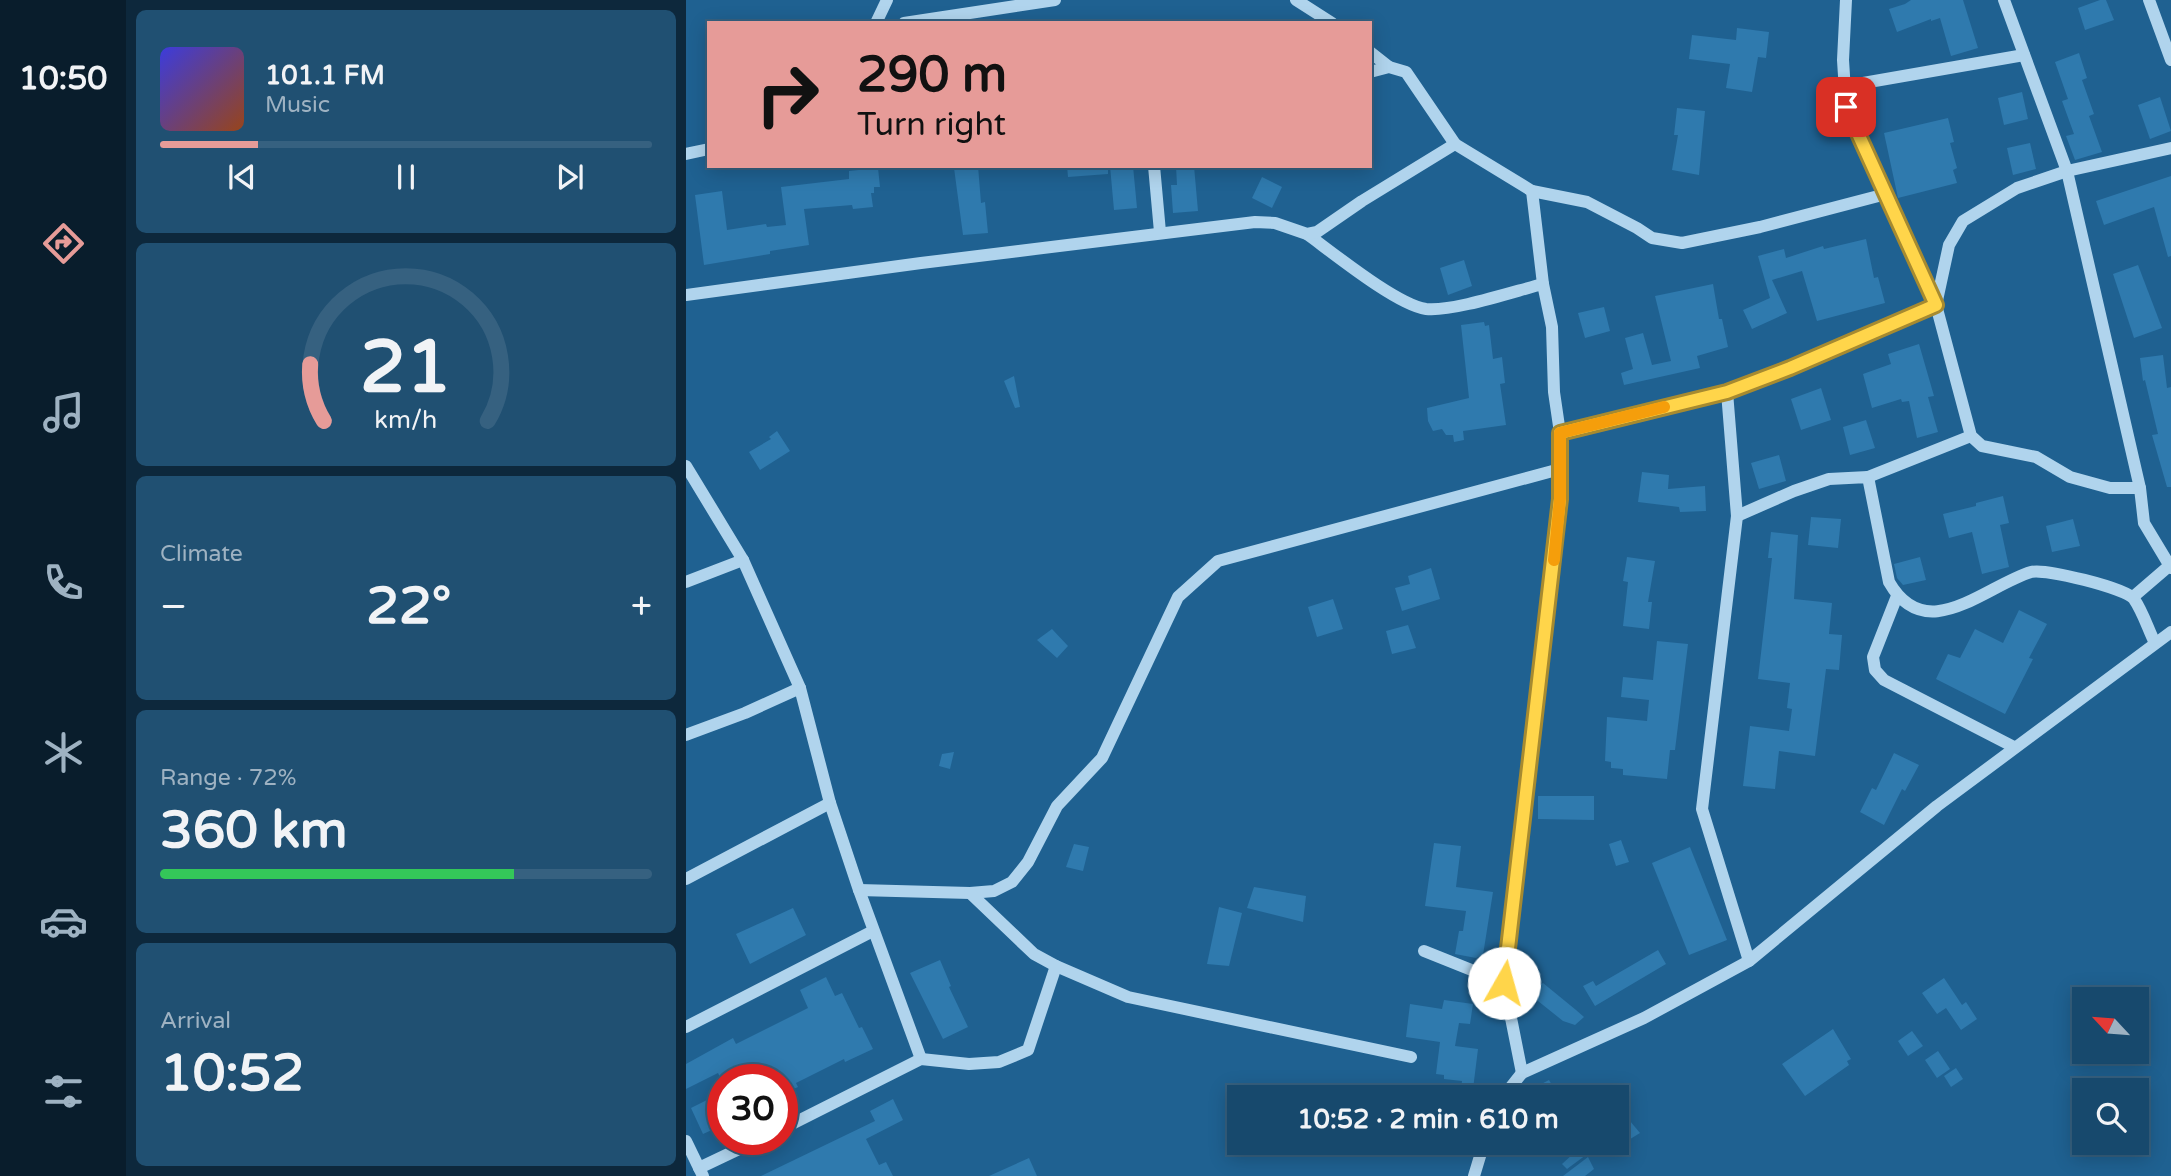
<!DOCTYPE html>
<meta charset="utf-8">
<style>
body{margin:0;font-family:"Varela Round",sans-serif;background:#205072;color:#f1f3f6;height:100vh;display:flex;flex-direction:column;font-size:26px;white-space:nowrap}
*{box-sizing:border-box;margin:0}
p{font-size:23px;color:#9eb2c2}
.icon{flex:none;width:38px;height:38px;fill:none;stroke:currentColor;stroke-width:2;stroke-linecap:round;stroke-linejoin:round}
.map{position:relative;flex:1;overflow:hidden}
.side{display:flex;flex-direction:column;gap:10px;padding:10px;background:#0d283c;width:560px}
.side>*{flex:none}
.hud{position:absolute;left:21px;top:21px;width:665px;height:147px;border-radius:0px;box-shadow:0 4px 18px #0003,0 0 0 2px #366180;background:#e69b98;color:#111;overflow:hidden}
.needle{width:46px;rotate:296deg}
.fabs{position:absolute;left:1386px;top:987px;display:grid;gap:14px}
.fabs a{display:grid;place-items:center;width:77px;height:77px;border-radius:0px;background:#17496d;box-shadow:0 4px 18px #0003,0 0 0 2px #366180;font-size:35px}
.speed{position:absolute;left:21px;top:1064px;display:flex;gap:14px;font-size:35px;font-weight:700;text-align:center}
.speed>*{display:grid;place-content:center;width:91px;height:91px;border-radius:50%;background:#17496d;box-shadow:0 4px 18px #0003,0 0 0 2px #366180;line-height:1}
.speed .limit{border:10px solid #d22;background:#fff;color:#111}
.pin{position:absolute;display:grid;place-items:center;width:60px;height:60px;color:#fff;margin:-30px;border-radius:14px;box-shadow:0 4px 10px #0006}
.me{position:absolute;width:77px;margin:-38px;rotate:7deg;stroke-linejoin:round;filter:drop-shadow(0 0 5px #0008)}
.turn{display:flex;align-items:center;gap:24px;height:147px;padding:0 35px;font-size:32px}
.turn .icon{width:91px;height:91px;stroke-width:2.5}
.turn b{display:block;font-size:49px;line-height:60px}
.big{font-size:52px;font-weight:800;line-height:1.1}
.side .tile{flex:1;display:flex;flex-direction:column;justify-content:center;gap:10px;min-width:0;padding:0 24px;border-radius:10px;background:#205072}
.side .dial{align-items:center;gap:0}
.dial svg{height:182px;overflow:visible;fill:none;stroke:#366180;stroke-width:7;stroke-linecap:round;text-anchor:middle}
.dial text{fill:#f1f3f6;stroke:none}
.song{display:flex;align-items:center;gap:21px}
.cover{width:84px;height:84px;border-radius:10px;background:linear-gradient(135deg,hsl(240 70% 55%),hsl(20 70% 35%))}
.played{height:7px;border-radius:4px;background:linear-gradient(90deg,#e69b98 20%,#366180 20%)}
.keys{display:flex;justify-content:space-around;direction:ltr}
.heat{display:flex;justify-content:space-between;align-items:center;font-size:38px;direction:ltr}
.charge{height:10px;border-radius:5px;background:linear-gradient(90deg,#34c759 72%,#366180 0)}
.trip{position:absolute;left:541px;top:1085px;width:402px;height:70px;border-radius:0px;background:#17496d;box-shadow:0 4px 18px #0003,0 0 0 2px #366180;font-weight:800;line-height:70px;text-align:center}
main{display:flex;flex:1;min-height:0}
.menu{display:flex;flex-direction:column;width:126px;justify-content:space-around;align-items:center;background:#091d2c;color:#9eb2c2}
.menu .icon{width:49px;height:49px}
.menu .active{color:#e69b98}
.menu b{font-size:32px;color:#f1f3f6}
.map>svg:first-child{display:block}
.building{fill:#2f7aae}
.lines{fill:none;stroke-linecap:round;stroke-linejoin:round}
.minor{stroke:#b0d4ed;stroke-width:12}
.route-casing{stroke:#a68a30;stroke-width:18}
.route{stroke:#ffd54a;stroke-width:12}
.slow{stroke:#f59e0b;stroke-width:12}
</style>
<main>
<nav class="menu">
<b>10:50</b>
<svg class="icon active" aria-label="directions" viewBox="0 0 24 24"><path d="M12 3l9 9-9 9-9-9zM9 14v-3h6M13 9l2 2-2 2"/></svg>
<svg class="icon" aria-label="music" viewBox="0 0 24 24"><path d="M9 18V5l10-2v13"/><circle cx="6" cy="18" r="3"/><circle cx="16" cy="16" r="3"/></svg>
<svg class="icon" aria-label="phone" viewBox="0 0 24 24"><path d="M5 4h4l2 5-3 2q2 4 5 5l2-3 5 2v4C11 20 4 13 5 4z"/></svg>
<svg class="icon" aria-label="climate" viewBox="0 0 24 24"><path d="M12 3v18M4 7l16 10M4 17L20 7"/></svg>
<svg class="icon" aria-label="car" viewBox="0 0 24 24"><path d="M5 17H2v-5l4-1 3-4h7l3 4 3 1v5h-3M9 17h6M6 11h13"/><circle cx="7" cy="17" r="2"/><circle cx="17" cy="17" r="2"/></svg>
<svg class="icon" aria-label="filters" viewBox="0 0 24 24"><path d="M4 7h16M4 17h16"/><circle cx="9" cy="7" r="2"/><circle cx="15" cy="17" r="2"/></svg>
</nav>
<section class="side">
<div class="tile">
<div class="song"><i class="cover"></i><div><b>101.1 FM</b><p>Music</p></div></div>
<div class="played"></div>
<div class="keys"><svg class="icon" aria-label="previous" viewBox="0 0 24 24"><path d="M18 5L8 12l10 7zM5 5v14"/></svg><svg class="icon" aria-label="pause" viewBox="0 0 24 24"><path d="M8 5v14M16 5v14"/></svg><svg class="icon" aria-label="next" viewBox="0 0 24 24"><path d="M6 5l10 7-10 7zM19 5v14"/></svg></div>
</div>
<div class="tile dial"><svg viewBox="0 0 100 80">
<path d="M14 69A42 42 0 1 1 86 69"/>
<path d="M14 69A42 42 0 0 1 8 44" stroke="#e69b98"/>
<text x="50" y="56" font-size="32" font-weight="700">21</text>
<text x="50" y="72" font-size="11">km/h</text>
</svg></div>
<div class="tile"><p>Climate</p>
<div class="heat"><a>−</a><b class="big">22°</b><a>+</a></div>
</div>
<div class="tile"><p>Range · 72%</p><b class="big">360 km</b><div class="charge"></div></div>
<div class="tile"><p>Arrival</p><b class="big">10:52</b></div>
</section>
<div class="map">
<svg width="1485" height="1176" viewBox="0 0 1485 1176">
<rect width="100%" height="100%" fill="#1f6191"/>
<g class="building">
<polygon points="1225,0 1277,0 1292,48 1265,56 1254,18 1245,21 1245,19 1211,32 1203,9 1219,4"/>
<polygon points="1414,0 1420,0 1428,20 1399,30 1392,8"/>
<polygon points="1051,28 1083,32 1080,58 1072,57 1066,92 1040,88 1044,64 1003,59 1006,35 1050,40"/>
<polygon points="1393,53 1401,78 1396,80 1408,114 1403,116 1416,152 1389,160 1380,136 1388,134 1376,101 1382,99 1369,62"/>
<polygon points="1336,92 1342,119 1318,125 1312,98"/>
<polygon points="1474,97 1485,131 1464,139 1452,105"/>
<polygon points="991,108 1019,111 1013,175 986,170 992,135 988,135"/>
<polygon points="1262,118 1268,142 1264,143 1271,168 1267,170 1271,183 1212,198 1198,133"/>
<polygon points="1344,143 1350,169 1327,175 1321,148"/>
<polygon points="292,166 295,203 299,202 302,233 277,235 268,168"/>
<polygon points="381,166 422,166 422,174 382,177"/>
<polygon points="424,166 447,166 451,208 428,210"/>
<polygon points="490,166 508,166 512,211 487,213 485,185 491,185"/>
<polygon points="192,168 194,187 188,187 188,193 185,193 187,207 167,209 166,205 118,209 123,245 84,251 84,254 18,265 9,195 36,191 41,230 80,224 81,227 100,225 95,187 163,179 163,171"/>
<polygon points="1485,176 1485,256 1482,257 1468,207 1418,225 1410,201"/>
<polygon points="576,177 596,187 586,208 566,198"/>
<polygon points="1180,239 1188,278 1192,277 1199,303 1131,321 1116,271 1086,280 1101,313 1066,329 1057,310 1084,298 1072,256 1098,249 1100,258 1137,246 1138,249"/>
<polygon points="778,260 786,286 762,295 754,268"/>
<polygon points="1452,265 1476,328 1448,338 1427,274"/>
<polygon points="1027,284 1033,319 1036,319 1042,347 1011,356 1014,368 938,385 935,373 947,369 939,338 957,333 966,365 985,361 969,296"/>
<polygon points="918,307 924,331 899,338 892,313"/>
<polygon points="798,322 799,326 803,325 807,359 816,357 819,383 814,384 820,425 777,431 778,440 768,442 767,435 760,435 756,429 747,431 742,421 741,408 783,398 775,325"/>
<polygon points="1233,344 1248,396 1242,397 1252,432 1231,438 1223,401 1216,402 1215,399 1186,408 1177,374 1205,364 1202,354"/>
<polygon points="1477,355 1481,388 1485,387 1485,487 1481,487 1466,435 1472,434 1459,380 1457,381 1454,358"/>
<polygon points="328,376 334,407 329,408 318,381"/>
<polygon points="1135,388 1145,420 1115,430 1105,399"/>
<polygon points="1180,420 1189,448 1164,455 1157,427"/>
<polygon points="91,431 104,451 74,470 63,452 85,439 83,437"/>
<polygon points="1093,455 1100,481 1073,489 1065,463"/>
<polygon points="956,472 983,475 982,489 1019,486 1020,511 994,512 993,507 952,502"/>
<polygon points="1317,496 1323,523 1314,525 1323,567 1296,574 1286,532 1263,538 1257,514 1290,506 1290,503"/>
<polygon points="1125,517 1155,519 1152,548 1122,545"/>
<polygon points="1387,519 1394,546 1366,552 1360,526"/>
<polygon points="1085,532 1112,535 1108,599 1146,603 1143,634 1156,635 1153,670 1140,669 1129,756 1093,751 1089,789 1057,786 1064,726 1103,731 1106,709 1101,708 1104,683 1072,679 1086,558 1082,558"/>
<polygon points="941,557 969,561 962,602 966,602 963,629 937,626 942,582 937,581"/>
<polygon points="1234,557 1240,580 1217,585 1211,578 1208,564"/>
<polygon points="745,568 754,599 716,611 709,588 724,584 722,576"/>
<polygon points="647,599 657,629 631,637 622,607"/>
<polygon points="1333,610 1361,624 1343,658 1347,659 1319,714 1250,679 1262,654 1274,658 1289,629 1317,643"/>
<polygon points="722,625 730,648 706,654 700,631"/>
<polygon points="366,629 382,646 371,658 351,640"/>
<polygon points="971,641 1002,644 989,750 984,750 981,779 937,775 937,769 925,768 925,762 919,761 921,717 961,721 963,700 935,697 937,677 967,680"/>
<polygon points="268,752 264,769 253,766 256,754"/>
<polygon points="1208,753 1233,765 1219,791 1216,789 1198,825 1174,812 1186,788 1190,790"/>
<polygon points="852,796 908,796 908,820 852,819"/>
<polygon points="935,840 943,862 930,866 923,844"/>
<polygon points="748,843 775,846 770,887 807,892 797,955 790,958 769,954 773,931 777,931 780,911 739,906"/>
<polygon points="388,844 403,847 397,871 380,867"/>
<polygon points="1004,847 1041,940 1003,955 966,863"/>
<polygon points="568,887 620,896 617,922 561,908"/>
<polygon points="533,907 556,913 543,966 521,964"/>
<polygon points="107,908 120,935 64,964 50,934"/>
<polygon points="972,950 980,964 909,1006 897,986 907,981 910,986"/>
<polygon points="254,960 265,986 263,987 282,1027 257,1039 224,973"/>
<polygon points="140,977 149,996 156,993 173,1028 176,1027 187,1049 159,1062 158,1059 110,1083 112,1087 96,1094 96,1080 78,1080 71,1065 36,1081 32,1073 0,1089 0,1064 47,1038 50,1044 122,1008 114,990"/>
<polygon points="1258,978 1276,1005 1280,1002 1291,1019 1275,1030 1260,1008 1251,1014 1236,993"/>
<polygon points="857,983 890,1010 898,1017 889,1025 877,1021 842,993"/>
<polygon points="758,1000 787,1004 784,1024 773,1023 769,1046 792,1049 786,1097 774,1097 776,1081 758,1079 758,1075 750,1074 754,1042 720,1037 724,1004 756,1009"/>
<polygon points="1147,1029 1165,1059 1161,1061 1163,1065 1119,1096 1096,1064"/>
<polygon points="1226,1031 1237,1046 1222,1056 1212,1041"/>
<polygon points="1252,1051 1264,1069 1251,1078 1239,1060"/>
<polygon points="1270,1068 1277,1079 1265,1087 1258,1076"/>
<polygon points="863,1080 870,1092 860,1097 830,1097"/>
<polygon points="29,1096 37,1111 37,1125 17,1134 5,1108"/>
<polygon points="207,1099 217,1120 180,1139 193,1165 200,1162 207,1176 75,1176 189,1121 184,1111"/>
<polygon points="939,1115 954,1133 931,1147 931,1120"/>
<polygon points="899,1143 903,1143 908,1149 881,1169 876,1164"/>
<polygon points="902,1157 908,1169 899,1176 877,1176"/>
<polygon points="343,1158 351,1176 303,1176"/>
</g>
<g class="lines">
<g class="minor">
<polyline points="610,0 646,23"/>
<polyline points="1160,0 1157,60 1160,107 1250,305 1285,436 1296,446 1350,457 1384,477 1424,488 1454,488"/>
<polyline points="1318,0 1381,171 1454,488 1458,523 1485,568"/>
<polyline points="1463,0 1485,60"/>
<polyline points="190,23 201,0"/>
<polyline points="218,23 369,0"/>
<polyline points="684,52 703,67"/>
<polyline points="684,72 703,67 720,72 769,144"/>
<polyline points="1160,86 1338,55"/>
<polyline points="0,154 23,149"/>
<polyline points="468,166 474,232"/>
<path d="M621,234C647,253 711,305 740,309C766,312 829,291 857,284"/>
<polyline points="0,295 235,263 569,222 589,223 621,234 631,232 676,201 769,144 846,191 901,202 951,228 966,238 996,243 1074,227 1200,194"/>
<polyline points="1041,392 1051,516 1016,809 1063,961"/>
<polyline points="874,433 1041,392 1104,367 1250,305 1263,245 1277,221 1331,188 1381,171 1485,148"/>
<polyline points="0,466 57,560 114,688 144,803 173,890 235,1059"/>
<polyline points="1182,477 1285,436"/>
<path d="M1051,516L1108,491L1143,479L1182,477L1203,582C1240,647 1299,586 1345,572C1358,568 1440,588 1448,599C1457,612 1462,629 1469,643"/>
<polyline points="0,582 57,560"/>
<polyline points="1211,596 1187,657 1189,670 1198,680 1328,747"/>
<polyline points="1447,597 1483,566"/>
<polyline points="0,735 59,713 114,688"/>
<polyline points="0,879 144,803"/>
<polyline points="173,890 284,893 308,891 326,882 342,862 371,806 416,758 492,597 532,561 874,469"/>
<polyline points="284,893 348,954 370,966 442,997 725,1057"/>
<polyline points="738,951 818,983"/>
<polyline points="0,1027 187,931"/>
<polyline points="836,1073 818,983 875,499 874,433 868,392 866,327 857,284 846,191"/>
<polyline points="817,1097 836,1073 958,1018 1063,961 1251,806 1485,632"/>
<polyline points="96,1129 235,1059 283,1064 313,1062 342,1050 370,966"/>
<polyline points="0,1141 17,1176"/>
<polyline points="13,1168 74,1139"/>
<polyline points="788,1176 798,1143"/>
</g>
</g>
<g class="lines">
<defs>
<polyline id="route" points="818,983 874,499 874,433 1041,392 1104,368 1250,305 1160,107"/>
</defs>
<use href="#route" class="route-casing"/>
<use href="#route" class="route"/>
<polyline class="slow" points="868,560 874,499 874,433 978,407"/>
</g>
</svg>
<div class="fabs">
<a><svg class="needle" viewBox="-14 -14 28 28"><path d="M0-13l5 13h-10z" fill="#e53935"/><path d="M0 13l5-13h-10z" fill="#9eb2c2"/></svg></a>
<a><svg class="icon" aria-label="search" viewBox="0 0 24 24"><circle cx="10" cy="10" r="6"/><path d="M15 15l6 6"/></svg></a>
</div>
<div class="speed"><div class="limit">30</div></div>
<div class="pin" style="left:1160px;top:107px;background:#d93025"><svg class="icon" aria-label="arrive" viewBox="0 0 24 24"><path d="M6 21V4h12l-3 4 3 4H6"/></svg></div>
<svg class="me" style="left:818px;top:983px" viewBox="-20 -20 40 40"><circle r="19" fill="#fff"/><path d="M0-13L10 11 0 6-10 11z" fill="#ffd54a"/></svg>
<div class="trip">10:52 · 2 min · 610 m</div>
<div class="hud">
<div class="turn"><svg class="icon" aria-label="right" viewBox="0 0 24 24"><path d="M7 20v-9h11M14 6l5 5-5 5"/></svg><div><b>290 m</b>Turn right</div></div>
</div>
</div>
</main>
